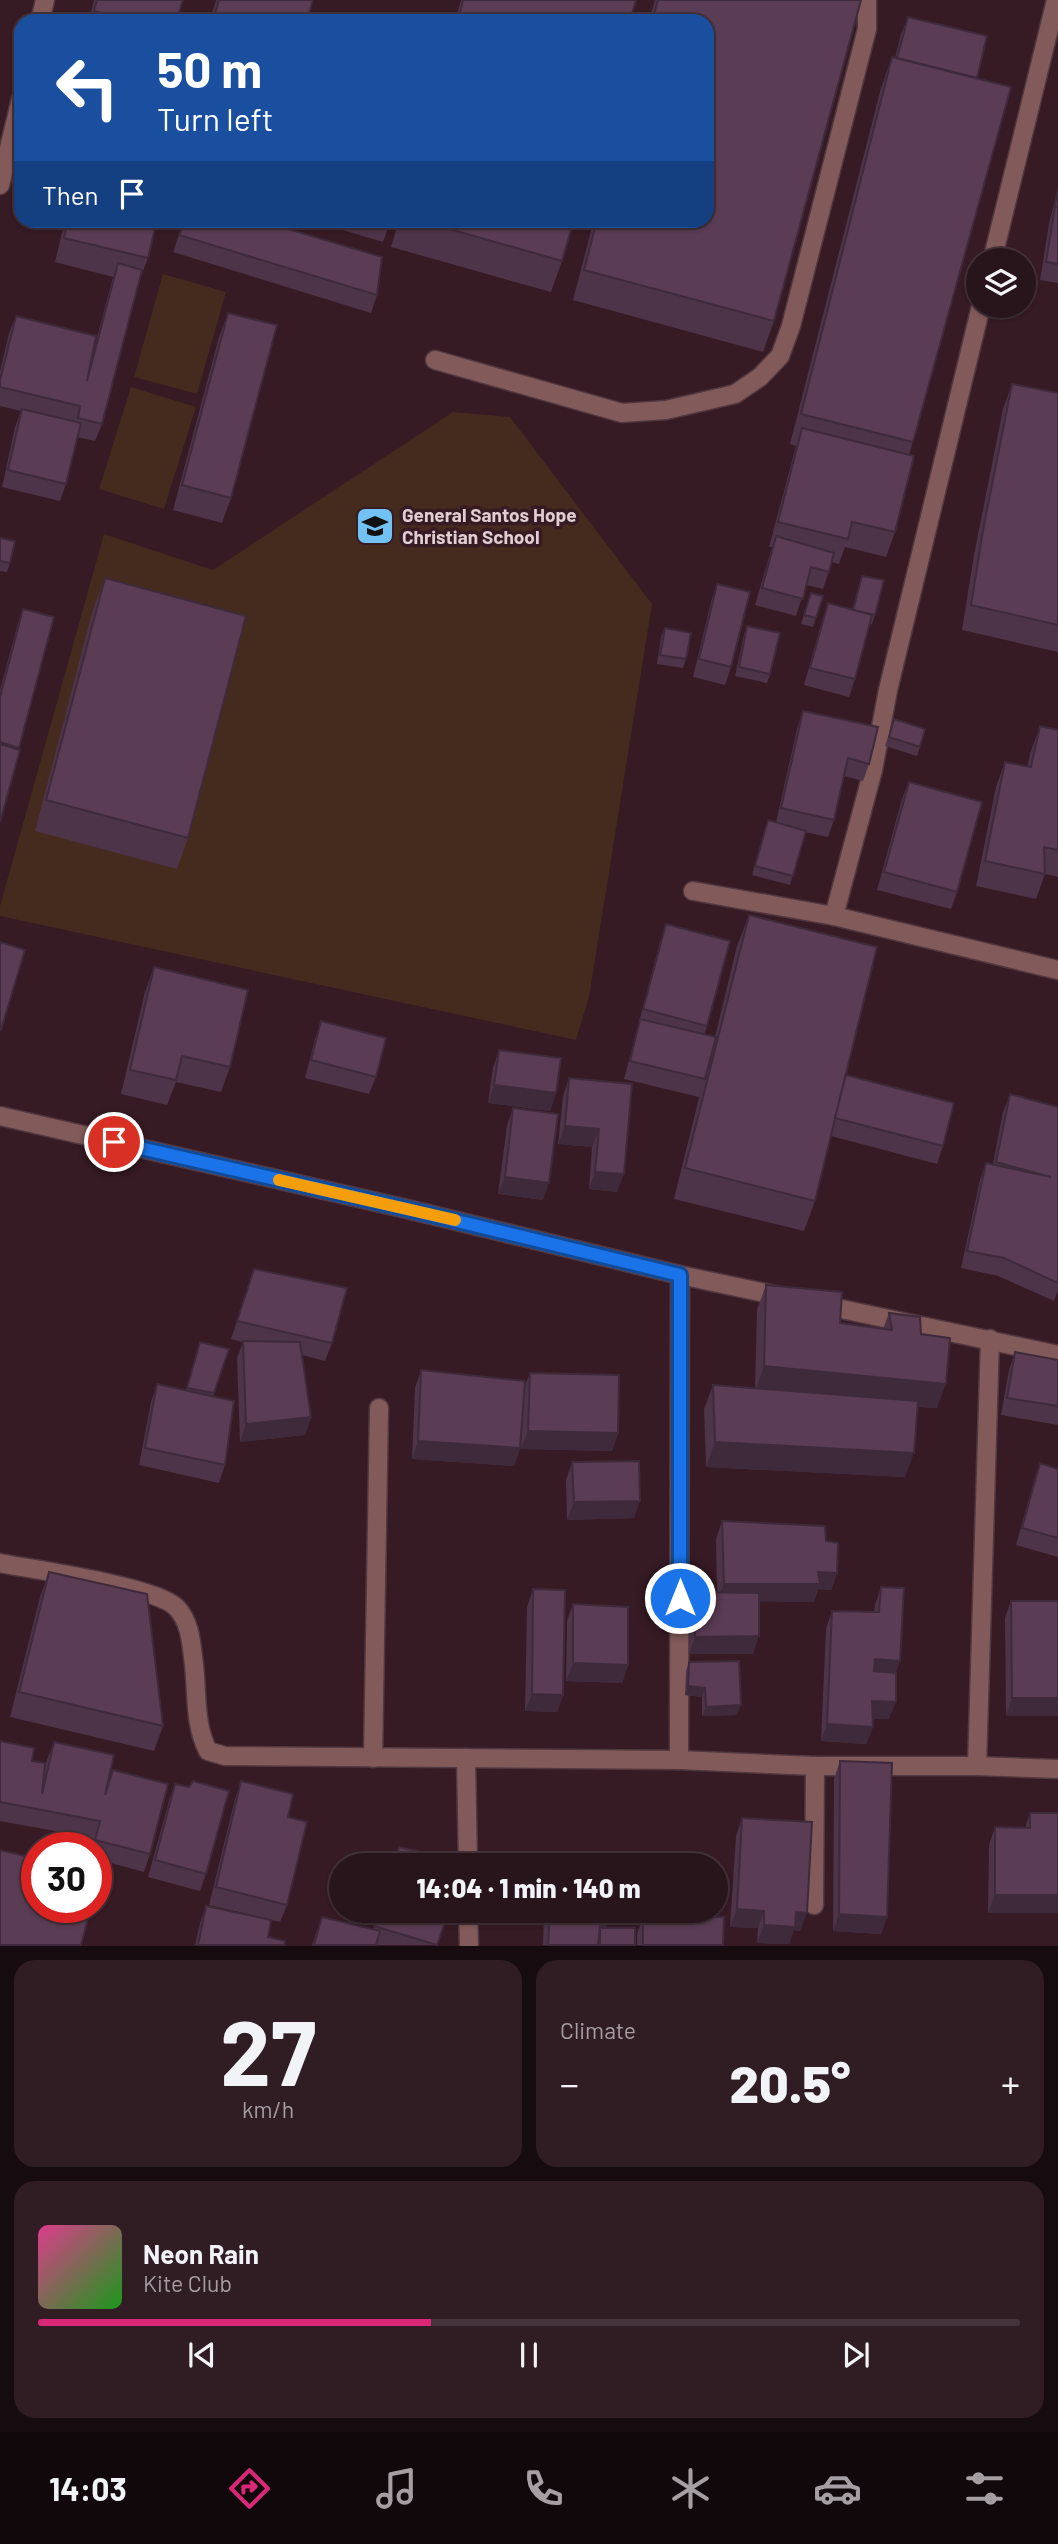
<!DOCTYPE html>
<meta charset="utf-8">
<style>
body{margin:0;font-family:Barlow,sans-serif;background:#301d24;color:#f1f3f6;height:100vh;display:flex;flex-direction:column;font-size:26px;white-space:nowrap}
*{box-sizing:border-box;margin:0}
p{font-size:23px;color:#a59ea3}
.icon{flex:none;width:38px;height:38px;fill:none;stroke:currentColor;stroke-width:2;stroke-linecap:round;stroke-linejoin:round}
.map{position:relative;height:1946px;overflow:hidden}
.drawer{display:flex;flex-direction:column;gap:14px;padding:14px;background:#160b0f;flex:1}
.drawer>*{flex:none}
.banner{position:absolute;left:14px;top:14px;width:700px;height:214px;border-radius:21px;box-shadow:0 2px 5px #0004,0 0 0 2px #44333a;background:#1a4fa0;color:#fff;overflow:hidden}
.controls{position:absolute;left:966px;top:248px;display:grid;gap:14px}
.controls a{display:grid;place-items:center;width:70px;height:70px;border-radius:50%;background:#28141b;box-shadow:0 2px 5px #0004,0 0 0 2px #44333a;font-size:35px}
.speed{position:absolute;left:21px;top:1832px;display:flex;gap:14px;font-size:35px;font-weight:700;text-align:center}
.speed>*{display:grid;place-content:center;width:91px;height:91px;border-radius:50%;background:#28141b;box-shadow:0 2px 5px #0004,0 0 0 2px #44333a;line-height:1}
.speed .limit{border:10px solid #d22;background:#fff;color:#111}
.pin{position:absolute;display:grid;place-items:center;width:60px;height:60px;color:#fff;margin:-30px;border:4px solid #fff;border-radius:50%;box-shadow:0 2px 7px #0007}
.me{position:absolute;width:77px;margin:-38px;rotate:0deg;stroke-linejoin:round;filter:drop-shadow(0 0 5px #0008)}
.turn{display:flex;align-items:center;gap:24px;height:147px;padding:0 28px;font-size:32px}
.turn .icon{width:91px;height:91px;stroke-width:2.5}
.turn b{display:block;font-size:49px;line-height:60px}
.then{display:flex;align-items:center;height:66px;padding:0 28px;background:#0003;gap:14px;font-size:26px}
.big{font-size:52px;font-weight:800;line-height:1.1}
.drawer .tile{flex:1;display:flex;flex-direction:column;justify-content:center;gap:10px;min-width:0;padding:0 24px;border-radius:21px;background:#301d24}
.drawer .dial{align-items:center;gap:0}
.dial b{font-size:91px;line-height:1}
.song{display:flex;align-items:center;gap:21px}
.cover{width:84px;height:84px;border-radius:10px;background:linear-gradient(135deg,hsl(330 70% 55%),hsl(120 70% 35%))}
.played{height:7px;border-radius:4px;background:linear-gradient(90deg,#db2777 40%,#44333a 40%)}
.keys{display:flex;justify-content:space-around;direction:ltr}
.heat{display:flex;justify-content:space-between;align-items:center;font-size:38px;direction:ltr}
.drawer .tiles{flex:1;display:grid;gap:14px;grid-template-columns:1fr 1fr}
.tile:last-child{grid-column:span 2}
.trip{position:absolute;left:329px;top:1853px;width:399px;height:70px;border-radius:35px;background:#28141b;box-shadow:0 2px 5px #0004,0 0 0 2px #44333a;font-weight:800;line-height:70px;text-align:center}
.tabs{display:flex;height:112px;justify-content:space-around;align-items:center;background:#10080b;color:#a59ea3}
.tabs .icon{width:49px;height:49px}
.tabs .on{color:#db2777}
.tabs b{font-size:32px;color:#f1f3f6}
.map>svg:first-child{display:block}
.green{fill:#452a1e}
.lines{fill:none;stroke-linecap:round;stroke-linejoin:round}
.minor-casing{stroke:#513740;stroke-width:21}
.minor{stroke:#825a59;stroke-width:18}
.wall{fill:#4d3448}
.shaded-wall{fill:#3f2a3b}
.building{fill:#5a3c54;stroke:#3f2a3b;stroke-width:2}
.route-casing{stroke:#114b97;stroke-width:18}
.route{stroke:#1a73e8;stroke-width:12}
.slow{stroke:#f59e0b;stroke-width:12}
.labels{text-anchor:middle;stroke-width:7;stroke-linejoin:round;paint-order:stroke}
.poi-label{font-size:19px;font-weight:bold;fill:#e1ced3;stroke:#361a24;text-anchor:start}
</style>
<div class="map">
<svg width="1058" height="1946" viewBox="0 0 1058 1946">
<rect width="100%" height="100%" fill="#361a24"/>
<g class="green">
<polygon points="163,274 226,292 197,394 134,377"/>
<polygon points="131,387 196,407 164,509 99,489"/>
<polygon points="453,412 510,417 652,604 589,997 576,1040 0,916 0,906 104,534 213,570"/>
</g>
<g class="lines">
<defs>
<g id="minor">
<polyline points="40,21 45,0"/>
<polyline points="0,185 21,99"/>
<polyline points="992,261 1056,0"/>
<polyline points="435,360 622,413 666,410 735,394 760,377 780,356 791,326 867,29 867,0"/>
<polyline points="693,891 834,916 1058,970"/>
<polyline points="834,916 873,770 888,690 981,306"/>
<polyline points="0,1116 407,1209 680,1275 784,1297"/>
<polyline points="818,1304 1058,1355"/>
<path d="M0,1563C35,1570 154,1586 176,1607C189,1620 191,1639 193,1657C198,1689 193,1722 208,1751L225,1756L679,1760L815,1766H977L1058,1769"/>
<polyline points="373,1758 379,1408"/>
<polyline points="466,1758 468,1866"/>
<polyline points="679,1760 680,1275"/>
<polyline points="977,1766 990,1339"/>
<polyline points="814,1905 815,1766"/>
<polyline points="468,1911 469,1946"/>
</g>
</defs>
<use href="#minor" class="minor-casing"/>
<use href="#minor" class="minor"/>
</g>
<g class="wall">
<polygon points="94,0 183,0 179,12 194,21 89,21"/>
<polygon points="216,0 313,0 307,21 210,21"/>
<polygon points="461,0 636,0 630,21 455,21"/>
<polygon points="655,0 861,0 774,321 763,352 573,300 594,220 707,220 707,21 649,21"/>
<polygon points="908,17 977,78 913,442 909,455 895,532 886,557 845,547 839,564 832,562 823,589 806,585 796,616 755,605 772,547 769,547 796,446 790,444 881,88 892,57 895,58 901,34"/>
<polygon points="1058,187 1058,283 1040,280 1049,224"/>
<polygon points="65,220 157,220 148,258 139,281 102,424 95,441 77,437 66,484 60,501 2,487 15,427 21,411 0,406 0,371 9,333 16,316 95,345 113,277 55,262"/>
<polygon points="309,220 391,220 383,242"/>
<polygon points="399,220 574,220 562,261 551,292 391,247"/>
<polygon points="179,235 377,295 371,313 173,252"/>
<polygon points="228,313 231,498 222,523 173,510 219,337"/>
<polygon points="1012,384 1058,393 1058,652 962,630 974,555 1003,409"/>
<polygon points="0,538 10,563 7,572 0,571"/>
<polygon points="862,576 875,615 872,624 870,624 855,679 849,697 804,685 822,621 828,603 852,610"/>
<polygon points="105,578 188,838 177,869 35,831 93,609"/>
<polygon points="717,584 731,667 725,685 693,677 711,602"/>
<polygon points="811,593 816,618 813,627 801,624"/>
<polygon points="23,609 54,617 0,822 0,690 17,627"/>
<polygon points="747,626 770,674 767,683 735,676 744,635"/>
<polygon points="665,628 686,659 683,668 657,664 661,637"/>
<polygon points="803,711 869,764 863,781 844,776 834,820 828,837 805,832 790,885 752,875 768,820 776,822 797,729"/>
<polygon points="894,719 920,747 917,756 885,746"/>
<polygon points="1040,726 1058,730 1058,877 1045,874 1036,899 976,886 996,787 1005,762 1027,767 1031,751"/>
<polygon points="909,782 957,892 951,909 877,890 902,799"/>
<polygon points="749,915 846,1075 943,1146 937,1164 831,1136 815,1201 804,1231 674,1199 701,1090 699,1097 624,1079 660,942 666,924 707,1026 704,1035 715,1037 737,946"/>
<polygon points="154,967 230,1067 221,1092 176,1082 167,1105 121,1094 145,992"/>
<polygon points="321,1021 376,1077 369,1094 305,1078 315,1039"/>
<polygon points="499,1050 556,1093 550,1111 488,1103 493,1068"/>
<polygon points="569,1078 632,1084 617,1192 589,1189 592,1147 558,1144 563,1096"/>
<polygon points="1010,1094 1058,1107 1058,1290 1054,1301 998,1276 961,1268 980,1180 986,1163 993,1164 1003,1112"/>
<polygon points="513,1108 543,1200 498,1194 507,1126"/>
<polygon points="254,1269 332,1343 325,1361 302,1355 311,1417 305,1435 240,1442 237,1358 243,1342 231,1339"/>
<polygon points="766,1285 840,1323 883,1329 889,1313 921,1334 937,1408 918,1407 905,1477 706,1467 704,1409 713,1385 755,1388 757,1310"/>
<polygon points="200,1342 229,1349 213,1396 225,1465 219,1483 139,1465 151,1402 157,1384 186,1390"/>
<polygon points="1015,1352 1058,1360 1058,1425 1001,1415 1009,1370"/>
<polygon points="421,1370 524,1388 530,1373 618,1433 612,1451 521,1449 523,1409 520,1448 514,1466 412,1459 415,1388"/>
<polygon points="572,1462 634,1518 567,1520 566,1480"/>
<polygon points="1040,1463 1058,1469 1058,1557 1016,1545 1034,1481"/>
<polygon points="722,1521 826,1541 837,1573 831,1590 818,1589 814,1602 759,1601 753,1654 689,1654 689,1610 695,1592 717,1592 716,1539"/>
<polygon points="49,1572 163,1726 154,1751 10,1717 40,1597"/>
<polygon points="881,1587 895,1673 889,1719 873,1719 873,1727 866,1744 821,1741 826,1629 832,1611 874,1612 875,1605"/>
<polygon points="533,1589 563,1695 557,1712 525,1711 527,1607"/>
<polygon points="1011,1601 1058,1601 1006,1716 1005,1618"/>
<polygon points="573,1604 628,1665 622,1683 566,1681 567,1621"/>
<polygon points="689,1662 737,1715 702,1716 702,1697 685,1695 686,1671"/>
<polygon points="0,1742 32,1761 44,1773 47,1760 54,1742 107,1786 113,1770 150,1854 144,1872 96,1859 96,1848 91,1848 93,1838 0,1821"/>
<polygon points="840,1761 887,1917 881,1934 833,1931 834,1779"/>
<polygon points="241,1781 288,1817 287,1905 280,1922 271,1920 268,1937 284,1945 195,1945 200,1923 206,1906 264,1918 209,1905 235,1799"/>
<polygon points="175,1784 189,1787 206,1874 200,1891 148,1877 169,1801"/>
<polygon points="1030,1813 1058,1813 988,1913 989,1845 995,1827 1025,1828"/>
<polygon points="742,1818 800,1931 794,1930 789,1944 757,1943 758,1928 730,1927 736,1836"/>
<polygon points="379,1911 449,1911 437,1945 312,1945 322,1917 373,1929"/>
<polygon points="544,1911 611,1911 606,1928 635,1945 543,1945"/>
<polygon points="643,1917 723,1945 637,1945 637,1934"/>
</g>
<g class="shaded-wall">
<polygon points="494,1085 556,1093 550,1111 488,1103"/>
<polygon points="565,1126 599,1129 592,1147 558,1144"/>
<polygon points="595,1172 624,1174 617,1192 589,1189"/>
<polygon points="505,1177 549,1183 543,1200 498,1194"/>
<polygon points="764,1366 946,1384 937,1408 755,1391"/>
<polygon points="311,1417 305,1435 240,1442 246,1424"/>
<polygon points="528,1431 618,1433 612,1451 521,1449"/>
<polygon points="418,1441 520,1448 514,1466 412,1459"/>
<polygon points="715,1442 914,1453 905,1477 706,1467"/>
<polygon points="640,1501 634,1518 567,1520 574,1502"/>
<polygon points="818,1572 837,1573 831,1590 818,1589 814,1602 717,1601 724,1584"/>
<polygon points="759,1636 753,1654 689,1654 695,1637"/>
<polygon points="875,1659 900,1661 894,1678 869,1677"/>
<polygon points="573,1663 628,1665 622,1683 566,1681"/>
<polygon points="688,1686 705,1688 702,1697 685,1695"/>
<polygon points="532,1694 563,1695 557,1712 525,1711"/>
<polygon points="1012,1698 1058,1698 1058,1716 1006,1716"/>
<polygon points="872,1701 896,1702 889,1719 866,1719"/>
<polygon points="741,1705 737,1715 702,1716 706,1707"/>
<polygon points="827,1724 873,1727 866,1744 821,1741"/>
<polygon points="995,1895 1058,1895 1058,1913 988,1913"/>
<polygon points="737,1909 764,1911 758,1928 730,1927"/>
<polygon points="796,1912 807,1913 800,1931 794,1930 789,1944 757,1943 764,1925"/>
<polygon points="601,1914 611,1914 605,1932 600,1928"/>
<polygon points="839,1914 887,1917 881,1934 833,1931"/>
</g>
<g class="building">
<polygon points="97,0 183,0 179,12 195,16 194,21 131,21 94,11"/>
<polygon points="219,0 313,0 307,21 213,21"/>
<polygon points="463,0 636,0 630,21 458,21"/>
<polygon points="658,0 861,0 774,321 584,270 597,220 707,220 707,21 652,21"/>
<polygon points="908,17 987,36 977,78 897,58"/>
<polygon points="892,57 1011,87 913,442 801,414"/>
<polygon points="1058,191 1058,207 1054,207"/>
<polygon points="1055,206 1058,207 1058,264 1046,262"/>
<polygon points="68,220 157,220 148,258 64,238"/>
<polygon points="186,220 258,220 382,257 377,295 179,235"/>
<polygon points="418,220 574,220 562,261"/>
<polygon points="118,263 142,270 102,424 78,418 80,406 0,387 0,380 16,316 96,336 87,381"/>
<polygon points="228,313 277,325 231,498 182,485"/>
<polygon points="1012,384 1058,393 1058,625 971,605 983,530"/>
<polygon points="22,409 81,423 66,484 8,470"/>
<polygon points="802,428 914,456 895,532 852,522 848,539 778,522"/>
<polygon points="776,536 834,553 829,572 811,567 803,599 762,588"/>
<polygon points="0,538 15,541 10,563 0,561"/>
<polygon points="862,576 884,580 875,615 853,610"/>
<polygon points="105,578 246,616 188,838 46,800"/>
<polygon points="717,584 750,592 731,667 699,659"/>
<polygon points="811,593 823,596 816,618 804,615"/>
<polygon points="828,603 872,615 855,679 810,668"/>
<polygon points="23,609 54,617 19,748 0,742 0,697"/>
<polygon points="747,626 780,633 770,674 739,667"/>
<polygon points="665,628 691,633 686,659 660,655"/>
<polygon points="803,711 878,727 869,764 848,758 834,820 781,808"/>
<polygon points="894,719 925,729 920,747 889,737"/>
<polygon points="1040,726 1058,730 1058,850 1044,847 1045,874 985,861 1005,762 1031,767"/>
<polygon points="0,744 20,750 0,822"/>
<polygon points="909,782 982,802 957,892 884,872"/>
<polygon points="768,820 806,831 793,876 755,866"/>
<polygon points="749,915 877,947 815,1201 685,1168"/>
<polygon points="666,924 730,941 707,1026 643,1009"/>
<polygon points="0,942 25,950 1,1030 0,1030"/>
<polygon points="154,967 248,990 230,1067 182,1056 176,1080 130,1070"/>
<polygon points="640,1019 716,1037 705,1079 630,1061"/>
<polygon points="321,1021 386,1038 376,1077 311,1060"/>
<polygon points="499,1050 561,1058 556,1093 494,1085"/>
<polygon points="846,1075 954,1103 943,1146 835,1118"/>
<polygon points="569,1078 632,1084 624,1174 595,1172 599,1129 565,1126"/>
<polygon points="1010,1094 1058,1107 1058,1283 1004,1258 967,1251 986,1163 1051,1177 996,1162"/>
<polygon points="513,1108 558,1114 549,1183 505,1177"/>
<polygon points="254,1269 347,1288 332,1343 237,1321"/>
<polygon points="766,1285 842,1292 840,1323 892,1330 889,1313 920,1317 921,1334 950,1338 946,1384 764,1366"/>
<polygon points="243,1341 300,1342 311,1417 246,1424"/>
<polygon points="200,1342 229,1349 214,1393 187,1388"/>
<polygon points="1015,1352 1058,1360 1058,1406 1007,1398"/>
<polygon points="421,1370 525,1381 520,1448 418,1441"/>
<polygon points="530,1373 619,1375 618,1433 528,1431"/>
<polygon points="157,1384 234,1401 225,1465 145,1448"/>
<polygon points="713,1385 918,1401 914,1453 715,1442"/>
<polygon points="639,1461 640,1501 574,1502 572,1462"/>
<polygon points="1040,1463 1058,1469 1058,1538 1022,1528"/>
<polygon points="722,1521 825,1526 826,1541 838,1543 837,1573 818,1572 820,1584 724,1584"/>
<polygon points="49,1572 147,1594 163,1726 19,1692"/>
<polygon points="881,1587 904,1588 900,1661 875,1659 874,1671 896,1673 896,1702 872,1701 873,1727 827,1724 832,1611 879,1612"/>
<polygon points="533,1589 565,1590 563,1695 532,1694"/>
<polygon points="695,1592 759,1593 759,1636 695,1637"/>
<polygon points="1011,1601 1058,1601 1058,1698 1012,1698"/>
<polygon points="573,1604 628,1607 628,1665 573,1663"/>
<polygon points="739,1661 741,1705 706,1707 705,1688 688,1686 689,1662"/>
<polygon points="0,1741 34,1748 32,1761 45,1763 42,1794 54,1742 114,1755 105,1795 113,1770 168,1784 150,1854 95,1840 100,1821 0,1802"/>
<polygon points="840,1761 892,1763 887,1917 839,1914"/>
<polygon points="193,1781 229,1791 206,1874 155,1860 175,1784 189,1787"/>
<polygon points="241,1781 293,1794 288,1817 307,1822 287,1905 216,1887"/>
<polygon points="1030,1813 1058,1813 1058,1895 995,1895 995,1827 1030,1828"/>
<polygon points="742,1818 812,1822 807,1913 796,1912 795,1927 764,1925 764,1911 737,1909"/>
<polygon points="399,1847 447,1858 445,1866 395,1866"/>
<polygon points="0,1850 37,1859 37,1908 78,1908 90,1911 81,1945 0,1945"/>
<polygon points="206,1906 271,1920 268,1937 285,1941 284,1945 198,1945"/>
<polygon points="379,1911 449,1911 437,1945 374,1926"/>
<polygon points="550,1911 611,1911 611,1914 601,1914 598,1945 548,1945"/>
<polygon points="322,1917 380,1931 376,1945 314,1945"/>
<polygon points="643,1917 724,1917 723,1945 643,1945"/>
<rect x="600" y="1928" width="35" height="17"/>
</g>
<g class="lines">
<defs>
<polyline id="route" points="114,1142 407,1209 680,1275 680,1598"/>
</defs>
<use href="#route" class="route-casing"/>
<use href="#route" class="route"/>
<polyline class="slow" points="279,1180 455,1220"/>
</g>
<defs>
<symbol id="school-square" viewBox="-11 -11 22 22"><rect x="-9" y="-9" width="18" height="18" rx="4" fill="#72c1f5" stroke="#361a24"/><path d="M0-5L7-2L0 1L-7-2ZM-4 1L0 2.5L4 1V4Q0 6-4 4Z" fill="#111"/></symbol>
</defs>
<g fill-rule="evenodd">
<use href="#school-square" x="353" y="504" width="44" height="44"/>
</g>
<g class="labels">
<g class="poi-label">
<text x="402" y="522">General Santos Hope<tspan x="402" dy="22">Christian School</tspan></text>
</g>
</g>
</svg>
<div class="controls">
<a><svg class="icon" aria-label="layers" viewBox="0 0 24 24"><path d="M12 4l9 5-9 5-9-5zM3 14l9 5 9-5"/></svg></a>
</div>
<div class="speed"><div class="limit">30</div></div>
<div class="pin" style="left:114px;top:1142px;background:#d93025"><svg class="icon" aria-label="arrive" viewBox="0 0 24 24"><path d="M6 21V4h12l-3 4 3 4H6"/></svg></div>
<svg class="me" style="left:680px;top:1598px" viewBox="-20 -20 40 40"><circle r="17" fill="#1a73e8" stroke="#fff" stroke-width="3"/><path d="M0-11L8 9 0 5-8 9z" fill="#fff"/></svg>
<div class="trip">14:04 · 1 min · 140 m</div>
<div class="banner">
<div class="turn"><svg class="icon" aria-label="left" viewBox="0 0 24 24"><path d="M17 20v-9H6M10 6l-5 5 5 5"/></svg><div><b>50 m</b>Turn left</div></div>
<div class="then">Then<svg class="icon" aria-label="arrive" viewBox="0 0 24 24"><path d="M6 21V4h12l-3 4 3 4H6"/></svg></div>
</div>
</div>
<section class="drawer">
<div class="tiles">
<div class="tile dial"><b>27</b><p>km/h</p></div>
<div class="tile"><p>Climate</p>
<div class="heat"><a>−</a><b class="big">20.5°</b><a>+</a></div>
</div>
<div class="tile">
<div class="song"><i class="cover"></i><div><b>Neon Rain</b><p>Kite Club</p></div></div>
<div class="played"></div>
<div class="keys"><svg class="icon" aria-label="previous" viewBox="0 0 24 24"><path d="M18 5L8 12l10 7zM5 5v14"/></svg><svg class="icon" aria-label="pause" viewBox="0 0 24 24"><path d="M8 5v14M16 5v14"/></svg><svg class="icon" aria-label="next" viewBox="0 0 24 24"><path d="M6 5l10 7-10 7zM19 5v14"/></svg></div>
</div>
</div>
</section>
<nav class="tabs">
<b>14:03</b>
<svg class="icon on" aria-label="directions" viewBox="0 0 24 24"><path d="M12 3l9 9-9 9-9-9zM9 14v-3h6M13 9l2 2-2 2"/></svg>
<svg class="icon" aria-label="music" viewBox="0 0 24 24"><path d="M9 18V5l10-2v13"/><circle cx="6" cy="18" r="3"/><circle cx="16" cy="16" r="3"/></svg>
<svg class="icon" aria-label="phone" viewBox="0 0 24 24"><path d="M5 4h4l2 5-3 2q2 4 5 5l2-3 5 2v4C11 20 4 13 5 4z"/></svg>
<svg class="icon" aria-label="climate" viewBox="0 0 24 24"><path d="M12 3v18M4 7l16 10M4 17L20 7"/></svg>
<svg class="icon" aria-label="car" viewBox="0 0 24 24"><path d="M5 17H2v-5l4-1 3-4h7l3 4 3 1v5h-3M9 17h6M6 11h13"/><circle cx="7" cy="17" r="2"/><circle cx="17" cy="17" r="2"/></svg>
<svg class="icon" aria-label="filters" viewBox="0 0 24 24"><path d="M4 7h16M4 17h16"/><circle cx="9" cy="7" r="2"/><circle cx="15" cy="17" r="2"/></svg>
</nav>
